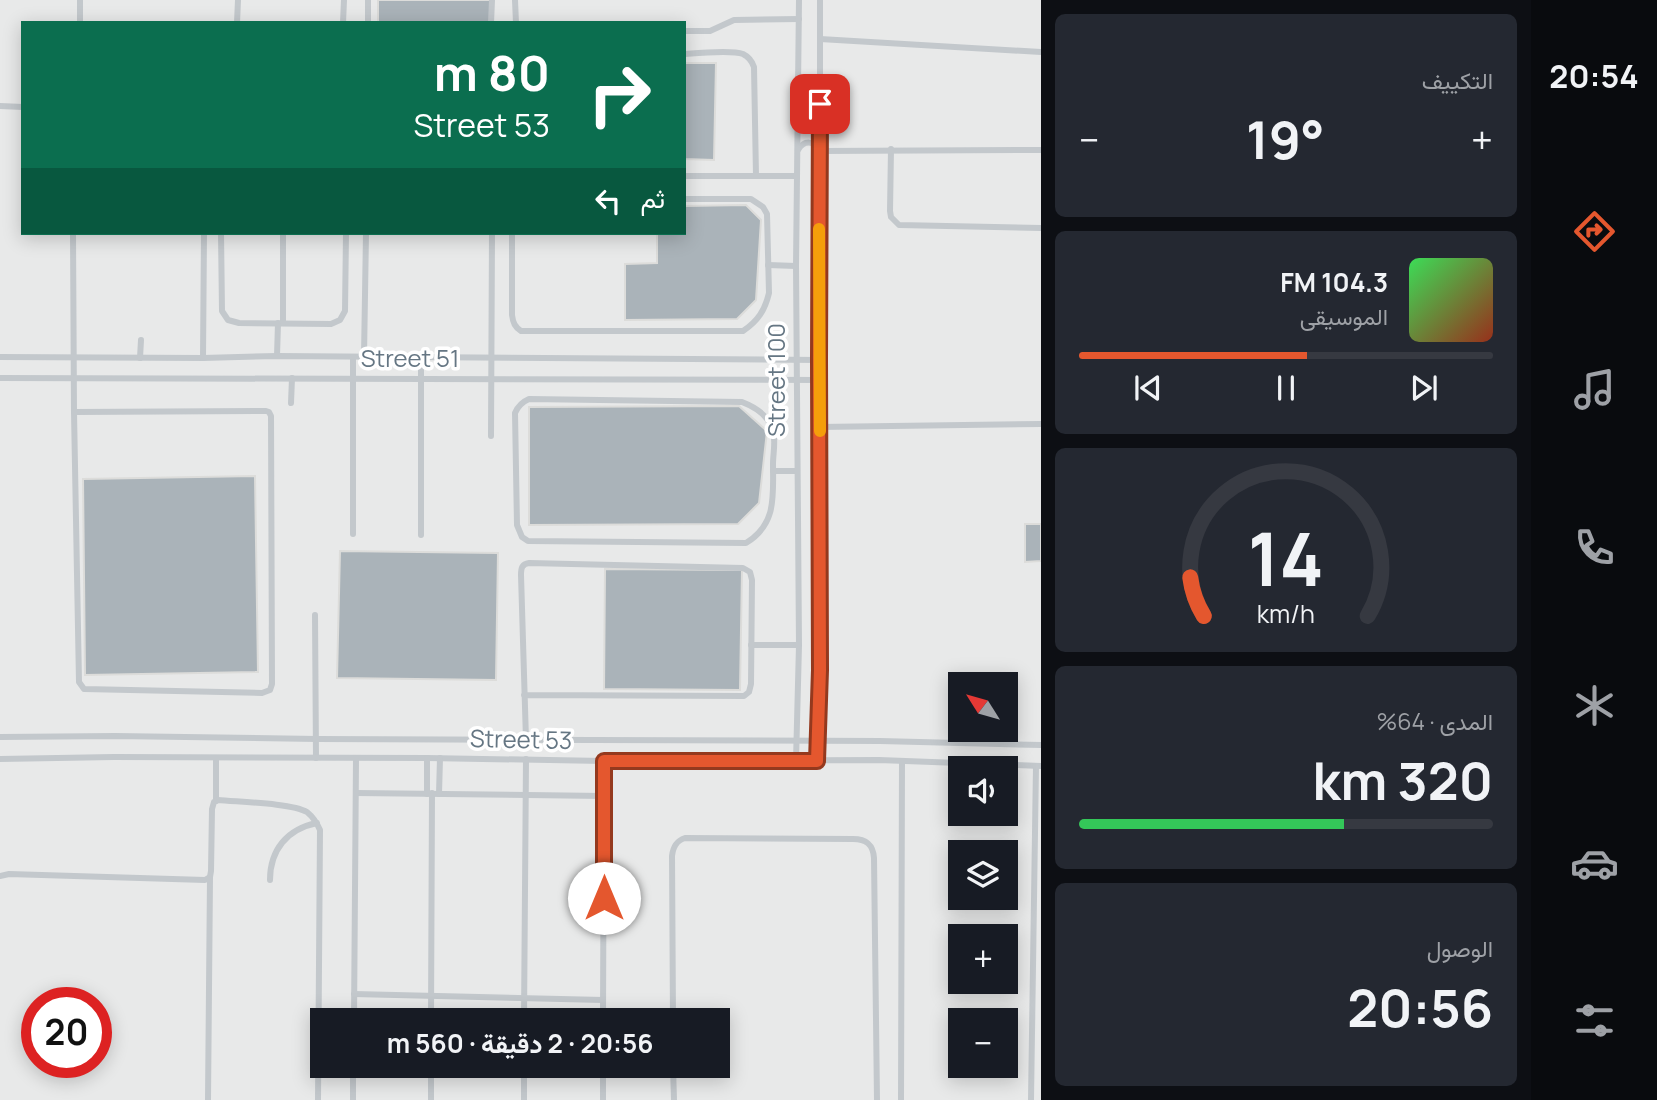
<!DOCTYPE html>
<html lang="ar">
<meta charset="utf-8">
<style>
body{margin:0;font-family:Manrope,Vazirmatn,sans-serif;background:#242831;color:#f1f3f6;direction:rtl;height:100vh;display:flex;flex-direction:column;font-size:26px;white-space:nowrap}
*{box-sizing:border-box;margin:0}
p{font-size:23px;color:#9ea1a6}
.icon{flex:none;width:38px;height:38px;fill:none;stroke:currentColor;stroke-width:2;stroke-linecap:round;stroke-linejoin:round}
.map{position:relative;flex:1;overflow:hidden;direction:ltr}
.sheet{display:flex;flex-direction:column;gap:14px;padding:14px;background:#0d0f14;width:490px}
.sheet>*{flex:none}
.hud{position:absolute;left:21px;top:21px;width:665px;height:214px;border-radius:0px;box-shadow:0 4px 18px #0003;direction:rtl;background:#0b6e4f;color:#fff;overflow:hidden}
.needle{width:46px;rotate:307deg}
.buttons{position:absolute;left:948px;top:672px;display:grid;gap:14px}
.buttons a{display:grid;place-items:center;width:70px;height:70px;border-radius:0px;background:#171b24;box-shadow:0 4px 18px #0003;font-size:35px}
.speed{position:absolute;left:21px;top:987px;display:flex;gap:14px;font-size:35px;font-weight:700;text-align:center}
.speed>*{display:grid;place-content:center;width:91px;height:91px;border-radius:50%;background:#171b24;box-shadow:0 4px 18px #0003;line-height:1}
.speed .limit{border:10px solid #d22;background:#fff;color:#111}
.pin{position:absolute;display:grid;place-items:center;width:60px;height:60px;color:#fff;margin:-30px;border-radius:14px;box-shadow:0 4px 10px #0006}
.me{position:absolute;width:77px;margin:-38px;rotate:0deg;stroke-linejoin:round;filter:drop-shadow(0 0 5px #0008)}
.turn{display:flex;align-items:center;gap:24px;height:147px;padding:0 21px;font-size:32px}
.turn .icon{width:91px;height:91px;stroke-width:2.5}
.turn b{display:block;font-size:49px;line-height:60px}
.then{display:flex;align-items:center;height:66px;padding:0 21px;background:#0003;gap:14px;font-size:26px}
.big{font-size:52px;font-weight:700;line-height:1.1}
.sheet .widget{flex:1;display:flex;flex-direction:column;justify-content:center;gap:10px;min-width:0;padding:0 24px;border-radius:10px;background:#242831}
.sheet .dial{align-items:center;gap:0}
.dial svg{height:182px;overflow:visible;fill:none;stroke:#363941;stroke-width:7;stroke-linecap:round;text-anchor:middle}
.dial text{fill:#f1f3f6;stroke:none}
.song{display:flex;align-items:center;gap:21px}
.cover{width:84px;height:84px;border-radius:10px;background:linear-gradient(135deg,hsl(130 70% 55%),hsl(10 70% 35%))}
.played{height:7px;border-radius:4px;background:linear-gradient(90deg,#e4572e 55%,#363941 55%)}
.keys{display:flex;justify-content:space-around;direction:ltr}
.heat{display:flex;justify-content:space-between;align-items:center;font-size:38px;direction:ltr}
.charge{height:10px;border-radius:5px;background:linear-gradient(90deg,#34c759 64%,#363941 0)}
.trip{position:absolute;left:310px;top:1008px;width:420px;height:70px;border-radius:0px;background:#171b24;box-shadow:0 4px 18px #0003;font-weight:700;line-height:70px;text-align:center;direction:rtl}
main{display:flex;flex:1;min-height:0}
.tabs{display:flex;flex-direction:column;width:126px;justify-content:space-around;align-items:center;background:#090b0e;color:#9ea1a6}
.tabs .icon{width:49px;height:49px}
.tabs .current{color:#e4572e}
.tabs b{font-size:32px;color:#f1f3f6}
.map>svg:first-child{display:block}
.built{fill:#e8e9e9;fill-rule:evenodd}
.building{fill:#aab3b9;stroke:#dcdcda;stroke-width:2}
.lines{fill:none;stroke-linecap:round;stroke-linejoin:round}
.lane{stroke:#c3c8cc;stroke-width:6}
.route-casing{stroke:#94391e;stroke-width:18}
.route{stroke:#e4572e;stroke-width:12}
.slow{stroke:#f59e0b;stroke-width:12}
.labels{text-anchor:middle;stroke-width:7;stroke-linejoin:round;paint-order:stroke}
.street-label{font-size:24px;fill:#657683;stroke:#fff}
</style>
<main>
<nav class="tabs">
<b>20:54</b>
<svg class="icon current" aria-label="directions" viewBox="0 0 24 24"><path d="M12 3l9 9-9 9-9-9zM9 14v-3h6M13 9l2 2-2 2"/></svg>
<svg class="icon" aria-label="music" viewBox="0 0 24 24"><path d="M9 18V5l10-2v13"/><circle cx="6" cy="18" r="3"/><circle cx="16" cy="16" r="3"/></svg>
<svg class="icon" aria-label="phone" viewBox="0 0 24 24"><path d="M5 4h4l2 5-3 2q2 4 5 5l2-3 5 2v4C11 20 4 13 5 4z"/></svg>
<svg class="icon" aria-label="climate" viewBox="0 0 24 24"><path d="M12 3v18M4 7l16 10M4 17L20 7"/></svg>
<svg class="icon" aria-label="car" viewBox="0 0 24 24"><path d="M5 17H2v-5l4-1 3-4h7l3 4 3 1v5h-3M9 17h6M6 11h13"/><circle cx="7" cy="17" r="2"/><circle cx="17" cy="17" r="2"/></svg>
<svg class="icon" aria-label="filters" viewBox="0 0 24 24"><path d="M4 7h16M4 17h16"/><circle cx="9" cy="7" r="2"/><circle cx="15" cy="17" r="2"/></svg>
</nav>
<section class="sheet">
<div class="widget"><p>التكييف</p>
<div class="heat"><a>−</a><b class="big">19°</b><a>+</a></div>
</div>
<div class="widget">
<div class="song"><i class="cover"></i><div><b>104.3 FM</b><p>الموسيقى</p></div></div>
<div class="played"></div>
<div class="keys"><svg class="icon" aria-label="previous" viewBox="0 0 24 24"><path d="M18 5L8 12l10 7zM5 5v14"/></svg><svg class="icon" aria-label="pause" viewBox="0 0 24 24"><path d="M8 5v14M16 5v14"/></svg><svg class="icon" aria-label="next" viewBox="0 0 24 24"><path d="M6 5l10 7-10 7zM19 5v14"/></svg></div>
</div>
<div class="widget dial"><svg viewBox="0 0 100 80">
<path d="M14 69A42 42 0 1 1 86 69"/>
<path d="M14 69A42 42 0 0 1 8 52" stroke="#e4572e"/>
<text x="50" y="56" font-size="32" font-weight="700">14</text>
<text x="50" y="72" font-size="11">km/h</text>
</svg></div>
<div class="widget"><p>المدى · 64%</p><b class="big">320 km</b><div class="charge"></div></div>
<div class="widget"><p>الوصول</p><b class="big">20:56</b></div>
</section>
<div class="map">
<svg width="1041" height="1100" viewBox="0 0 1041 1100">
<rect width="100%" height="100%" fill="#fafaf8"/>
<path class="built" d="M0,0H1041V1100H0ZM23,23H684V233H23ZM961,684H1006V730H961ZM961,768H1006V814H961ZM961,852H1006V898H961ZM961,936H1006V982H961ZM37,1003H96V1062H37ZM322,1020H718V1066H322ZM961,1020H1006V1066H961Z"/>
<g class="building">
<rect x="378" y="0" width="112" height="23"/>
<polygon points="684,63 716,63 714,160 684,159"/>
<polygon points="746,205 761,220 756,300 737,319 625,320 625,264 657,263 657,233 684,233 684,206"/>
<polygon points="739,406 767,431 759,503 738,524 529,525 529,407"/>
<polygon points="255,476 258,672 85,675 83,479"/>
<polygon points="1025,524 1041,524 1041,561 1025,562"/>
<polygon points="340,551 498,553 496,680 337,678"/>
<polygon points="605,569 742,570 740,690 604,689"/>
</g>
<g class="lines">
<g class="lane">
<polyline points="80,0 80,23"/>
<polyline points="515,0 516,23"/>
<polyline points="237,23 238,0"/>
<polyline points="343,23 344,0"/>
<polyline points="368,23 368,0"/>
<polyline points="491,23 492,0"/>
<polyline points="684,31 710,31 734,20 799,19"/>
<polyline points="820,39 1041,52"/>
<path d="M684,54C698,53 732,50 743,54C749,57 752,61 754,67L756,176"/>
<path d="M798,104C805,111 813,111 820,104"/>
<polyline points="0,106 23,107"/>
<polyline points="891,149 890,211 891,217 899,225 1041,228"/>
<path d="M798,150C804,140 814,140 820,151L1041,150"/>
<polyline points="684,176 797,176"/>
<polyline points="73,233 74,412"/>
<polyline points="221,233 222,311 228,320 239,323 331,324 340,320 345,311 346,233"/>
<path d="M512,233V315C513,323 515,327 521,331H743C758,321 765,310 769,293L767,214L763,207L751,199H684"/>
<polyline points="768,265 796,266"/>
<polyline points="283,323 283,233"/>
<polyline points="277,356 278,323"/>
<polyline points="0,357 203,358 277,356 819,360"/>
<polyline points="364,357 366,233"/>
<polyline points="140,358 141,340"/>
<polyline points="203,358 204,233"/>
<polyline points="421,358 421,535"/>
<polyline points="0,378 819,380"/>
<path d="M529,399L742,402C755,407 769,416 773,431C776,441 773,454 773,464C773,496 777,524 746,543L528,541L522,537L517,525L515,413C518,406 522,402 529,399Z"/>
<polyline points="291,403 292,378"/>
<polygon points="266,411 269,412 271,416 272,684 270,690 262,693 84,689 79,682 74,412"/>
<polyline points="819,427 1041,424"/>
<polyline points="491,436 492,233"/>
<polyline points="773,471 797,471"/>
<polyline points="353,534 353,357"/>
<polyline points="315,615 316,758"/>
<polyline points="751,645 799,645"/>
<path d="M524,695L744,696L749,692L751,684L752,580L750,572L743,568L529,563C522,564 521,568 521,575L526,740"/>
<polyline points="0,737 115,736 317,739 880,741 1041,745"/>
<polyline points="216,758 216,801"/>
<polyline points="0,759 114,757 427,758 604,761 879,760 1041,766"/>
<polyline points="817,760 820,670 820,0"/>
<polyline points="796,761 799,645 796,266 799,0"/>
<polyline points="356,793 604,796"/>
<polyline points="427,794 427,758"/>
<polyline points="439,794 440,758"/>
<path d="M0,876L9,874L205,880L210,877L211,871L212,809L214,802L218,800C238,802 292,803 307,812C313,817 317,823 320,830L318,1100"/>
<path d="M270,880C270,850 287,829 317,823"/>
<polyline points="354,994 603,1000"/>
<polyline points="354,1020 356,759"/>
<polyline points="431,1020 432,793"/>
<polyline points="524,1020 526,759"/>
<polyline points="603,1020 604,761"/>
<path d="M673,1020L672,856C673,847 676,841 685,838L853,839C866,839 873,844 874,858L877,1100"/>
<polyline points="673,1066 674,1100"/>
<polyline points="208,1100 210,877"/>
<polyline points="353,1100 353,1066"/>
<polyline points="431,1100 431,1066"/>
<polyline points="524,1100 524,1066"/>
<polyline points="603,1100 603,1066"/>
<polyline points="901,1100 902,761"/>
<polyline points="1031,1100 1036,766"/>
</g>
</g>
<g class="lines">
<defs>
<polyline id="route" points="604,898 604,761 817,761 820,670 819,360 820,104"/>
</defs>
<use href="#route" class="route-casing"/>
<use href="#route" class="route"/>
<polyline class="slow" points="819,229 820,431"/>
</g>
<g class="labels">
<g class="street-label">
<text x="410" y="367">Street 51</text>
<text transform="translate(777 380) rotate(-90)" y="8">Street 100</text>
<text transform="translate(521 740) rotate(1)" y="8">Street 53</text>
</g>
</g>
</svg>
<div class="buttons">
<a><svg class="needle" viewBox="-14 -14 28 28"><path d="M0-13l5 13h-10z" fill="#e53935"/><path d="M0 13l5-13h-10z" fill="#9ea1a6"/></svg></a>
<a><svg class="icon" aria-label="sound" viewBox="0 0 24 24"><path d="M4 9h4l5-4v14l-5-4H4zM17 9q2 3 0 6"/></svg></a>
<a><svg class="icon" aria-label="layers" viewBox="0 0 24 24"><path d="M12 4l9 5-9 5-9-5zM3 14l9 5 9-5"/></svg></a>
<a>+</a>
<a>−</a>
</div>
<div class="speed"><div class="limit">20</div></div>
<div class="pin" style="left:820px;top:104px;background:#d93025"><svg class="icon" aria-label="arrive" viewBox="0 0 24 24"><path d="M6 21V4h12l-3 4 3 4H6"/></svg></div>
<svg class="me" style="left:604px;top:898px" viewBox="-20 -20 40 40"><circle r="19" fill="#fff"/><path d="M0-13L10 11 0 6-10 11z" fill="#e4572e"/></svg>
<div class="trip">20:56 · 2 دقيقة · 560 m</div>
<div class="hud">
<div class="turn"><svg class="icon" aria-label="right" viewBox="0 0 24 24"><path d="M7 20v-9h11M14 6l5 5-5 5"/></svg><div><b>80 m</b>Street 53</div></div>
<div class="then">ثم<svg class="icon" aria-label="left" viewBox="0 0 24 24"><path d="M17 20v-9H6M10 6l-5 5 5 5"/></svg></div>
</div>
</div>
</main>
